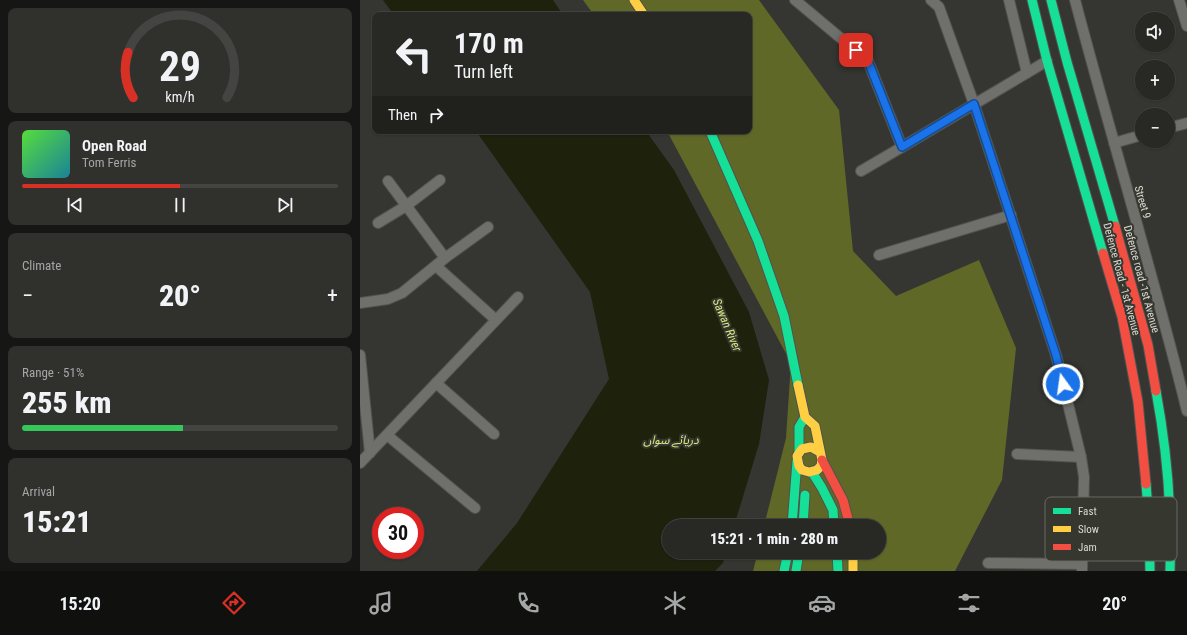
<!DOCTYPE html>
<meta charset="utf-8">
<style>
body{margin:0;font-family:"Roboto Condensed","Noto Sans Arabic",sans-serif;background:#30302d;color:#f1f3f6;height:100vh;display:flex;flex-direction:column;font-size:15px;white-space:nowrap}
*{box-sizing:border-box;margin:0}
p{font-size:13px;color:#a5a6a7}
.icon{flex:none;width:22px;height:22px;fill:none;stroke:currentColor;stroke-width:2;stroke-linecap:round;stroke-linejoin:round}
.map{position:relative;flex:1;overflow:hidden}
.panel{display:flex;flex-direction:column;gap:8px;padding:8px;background:#161614;width:360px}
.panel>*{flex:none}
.guide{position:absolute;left:12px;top:12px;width:380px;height:122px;border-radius:8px;box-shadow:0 1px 3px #0004,0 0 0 1px #444442;background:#282825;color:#f1f3f6;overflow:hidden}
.tools{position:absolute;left:775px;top:12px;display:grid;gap:8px}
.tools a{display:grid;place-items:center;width:40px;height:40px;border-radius:50%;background:#282825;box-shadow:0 1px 3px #0004,0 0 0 1px #444442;font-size:20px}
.speed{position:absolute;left:12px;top:507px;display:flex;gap:8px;font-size:20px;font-weight:700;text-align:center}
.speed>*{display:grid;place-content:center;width:52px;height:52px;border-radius:50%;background:#282825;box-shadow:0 1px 3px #0004,0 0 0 1px #444442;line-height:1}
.speed .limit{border:6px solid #d22;background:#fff;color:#111}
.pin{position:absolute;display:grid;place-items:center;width:34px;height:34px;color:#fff;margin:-17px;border-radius:8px;box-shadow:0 2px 6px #0006}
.me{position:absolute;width:44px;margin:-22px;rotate:346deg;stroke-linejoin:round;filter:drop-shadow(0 0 3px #0008)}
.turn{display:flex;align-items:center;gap:14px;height:84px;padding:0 16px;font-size:18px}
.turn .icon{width:52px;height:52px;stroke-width:2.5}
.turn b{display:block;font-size:28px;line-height:34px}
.then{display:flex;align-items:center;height:38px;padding:0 16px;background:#0003;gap:8px;font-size:15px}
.big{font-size:30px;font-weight:800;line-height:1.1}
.panel .card{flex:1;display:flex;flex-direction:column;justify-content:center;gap:6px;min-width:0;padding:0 14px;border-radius:8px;background:#30302d}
.panel .dial{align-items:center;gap:0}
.dial svg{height:104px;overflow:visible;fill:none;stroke:#444442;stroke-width:7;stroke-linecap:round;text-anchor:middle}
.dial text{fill:#f1f3f6;stroke:none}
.song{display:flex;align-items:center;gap:12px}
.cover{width:48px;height:48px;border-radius:6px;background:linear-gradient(135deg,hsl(110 70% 55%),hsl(190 70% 35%))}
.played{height:4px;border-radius:2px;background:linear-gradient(90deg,#d93025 50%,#444442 50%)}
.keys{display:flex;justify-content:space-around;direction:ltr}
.heat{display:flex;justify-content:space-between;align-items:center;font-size:22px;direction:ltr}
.charge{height:6px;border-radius:3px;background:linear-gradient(90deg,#34c759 51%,#444442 0)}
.trip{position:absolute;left:302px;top:519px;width:224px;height:40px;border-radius:20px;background:#282825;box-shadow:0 1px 3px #0004,0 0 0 1px #444442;font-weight:800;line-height:40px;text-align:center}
.tabs{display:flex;height:64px;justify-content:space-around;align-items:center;background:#10100f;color:#a5a6a7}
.tabs .icon{width:28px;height:28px}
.tabs .active{color:#d93025}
.tabs b{font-size:18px;color:#f1f3f6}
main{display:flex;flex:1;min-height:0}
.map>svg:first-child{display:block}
.forest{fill:#606827}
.water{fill:#1e210c}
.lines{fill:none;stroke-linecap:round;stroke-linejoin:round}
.street-casing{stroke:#51534e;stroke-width:12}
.fast-casing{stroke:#51534e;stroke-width:11}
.slow-casing{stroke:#51534e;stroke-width:11}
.jam-casing{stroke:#51534e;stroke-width:11}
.street{stroke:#6f706c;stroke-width:10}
.fast{stroke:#16e098;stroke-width:9}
.slow{stroke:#ffcf43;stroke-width:9}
.jam{stroke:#f24e42;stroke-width:9}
.route-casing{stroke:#114b97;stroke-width:10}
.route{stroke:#1a73e8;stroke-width:7}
.labels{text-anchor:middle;stroke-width:4;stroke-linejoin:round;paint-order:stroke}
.street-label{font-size:11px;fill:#d8dad4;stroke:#36382f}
.water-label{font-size:12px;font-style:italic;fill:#d9e882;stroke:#36382f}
.key{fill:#36382f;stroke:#676961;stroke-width:1}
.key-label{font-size:11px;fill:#d8dad4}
</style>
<main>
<section class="panel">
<div class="card dial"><svg viewBox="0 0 100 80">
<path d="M14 69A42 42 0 1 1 86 69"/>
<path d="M14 69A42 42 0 0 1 10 34" stroke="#d93025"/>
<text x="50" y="56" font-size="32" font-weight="700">29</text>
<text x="50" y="72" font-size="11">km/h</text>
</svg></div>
<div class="card">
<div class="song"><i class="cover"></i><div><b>Open Road</b><p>Tom Ferris</p></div></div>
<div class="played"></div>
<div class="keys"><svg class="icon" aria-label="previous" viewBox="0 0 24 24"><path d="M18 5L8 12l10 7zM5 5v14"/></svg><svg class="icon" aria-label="pause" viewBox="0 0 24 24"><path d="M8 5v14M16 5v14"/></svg><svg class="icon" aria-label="next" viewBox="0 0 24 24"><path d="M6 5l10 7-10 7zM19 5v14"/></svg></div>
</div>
<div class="card"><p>Climate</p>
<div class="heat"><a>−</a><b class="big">20°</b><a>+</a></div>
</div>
<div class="card"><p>Range · 51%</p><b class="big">255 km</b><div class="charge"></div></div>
<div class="card"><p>Arrival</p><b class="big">15:21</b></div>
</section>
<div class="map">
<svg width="827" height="571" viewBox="0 0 827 571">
<rect width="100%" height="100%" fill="#353631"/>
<polygon class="forest" points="223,0 399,0 479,110 493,251 536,296 619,260 656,348 642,480 595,571 393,571 398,552 519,552 519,526 404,526 426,438 431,363 307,131 389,131 389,15 234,15"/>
<g class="water">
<polygon points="23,0 193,0 203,15 34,15"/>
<polygon points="116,131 286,131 314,170 389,312 409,380 399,444 374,526 309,526 309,552 366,552 363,563 355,571 117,571 157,523 249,379 230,292"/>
</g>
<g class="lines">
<defs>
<g id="street">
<polyline points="435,0 508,61 542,147"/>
<polyline points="571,0 579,7 614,104 696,355 721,457 724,477 722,571"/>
<polyline points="649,0 667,73"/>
<path d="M715,0C751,137 793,273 827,411"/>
<polyline points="819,0 827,26"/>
<polyline points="808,128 827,123"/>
<polyline points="754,143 782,135"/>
<polyline points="501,171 542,147 687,61"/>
<polyline points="28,181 85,258"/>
<polyline points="18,223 46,206 80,180"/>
<polyline points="519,255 651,215"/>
<polyline points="76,266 136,320"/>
<polyline points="0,303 28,299 42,293 85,258 128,227"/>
<polyline points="0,355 10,453"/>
<polyline points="76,383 134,434"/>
<polyline points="27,435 115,508"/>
<polyline points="657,454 721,457"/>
<polyline points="0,463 158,297"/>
<polyline points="628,563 722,564"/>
</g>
<g id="fast">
<polyline points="672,0 687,61 743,253"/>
<polyline points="691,0 707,62 755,226"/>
<polyline points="350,131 398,241 424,316 438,385"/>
<path d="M796,391C807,450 812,511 810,571"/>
<polyline points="439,453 439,427 445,417"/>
<polyline points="452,472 462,488 473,510 474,526"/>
<polyline points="786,484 789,521 790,571"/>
<polyline points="432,526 437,461"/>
<polyline points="443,526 445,495"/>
<polyline points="477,552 478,571"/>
<polyline points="424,571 428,552"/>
<polyline points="436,571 439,552"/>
</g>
<g id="slow">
<polyline points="274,0 284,15"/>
<polyline points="438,385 445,417 455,426 462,460 461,466 457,470 449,472 442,470 439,466 437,456 442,449 451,447 460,452"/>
<polyline points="493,552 493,571"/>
</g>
<g id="jam">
<polyline points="755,226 788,345 796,391"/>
<polyline points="743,253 762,317 778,402 786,484"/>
<polyline points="462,460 483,500 490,526"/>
</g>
</defs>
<use href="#street" class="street-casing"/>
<use href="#fast" class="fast-casing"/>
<use href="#slow" class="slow-casing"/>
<use href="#jam" class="jam-casing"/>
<use href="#street" class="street"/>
<use href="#fast" class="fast"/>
<use href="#slow" class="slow"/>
<use href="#jam" class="jam"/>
</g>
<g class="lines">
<defs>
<polyline id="route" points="496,50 508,61 542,147 614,104 696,355 703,384"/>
</defs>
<use href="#route" class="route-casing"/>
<use href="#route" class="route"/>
</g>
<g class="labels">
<g class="street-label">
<text transform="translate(783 202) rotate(74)" y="4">Street 9</text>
<text transform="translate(762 279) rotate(75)" y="4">Defence Road - 1st Avenue</text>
<text transform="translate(782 279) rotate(75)" y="4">Defence road -1st Avenue</text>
</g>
<g class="water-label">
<text transform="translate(367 325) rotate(67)" y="4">Sawan River</text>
<text x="311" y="444">دریائے سواں</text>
</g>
</g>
<rect x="685" y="497" width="132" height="64" rx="6" class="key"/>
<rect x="693" y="508" width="18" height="6" fill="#16e098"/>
<rect x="693" y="526" width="18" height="6" fill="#ffcf43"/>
<rect x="693" y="544" width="18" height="6" fill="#f24e42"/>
<g class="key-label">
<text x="718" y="515">Fast</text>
<text x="718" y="533">Slow</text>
<text x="718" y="551">Jam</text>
</g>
</svg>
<div class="tools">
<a><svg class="icon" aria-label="sound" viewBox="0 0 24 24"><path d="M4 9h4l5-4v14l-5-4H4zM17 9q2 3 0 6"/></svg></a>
<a>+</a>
<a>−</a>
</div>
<div class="speed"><div class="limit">30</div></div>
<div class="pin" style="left:496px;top:50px;background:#d93025"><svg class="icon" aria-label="arrive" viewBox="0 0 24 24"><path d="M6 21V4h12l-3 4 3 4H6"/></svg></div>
<svg class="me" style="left:703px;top:384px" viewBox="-20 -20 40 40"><circle r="17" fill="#1a73e8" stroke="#fff" stroke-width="3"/><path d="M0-11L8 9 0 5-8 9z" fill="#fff"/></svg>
<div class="trip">15:21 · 1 min · 280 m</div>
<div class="guide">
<div class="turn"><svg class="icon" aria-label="left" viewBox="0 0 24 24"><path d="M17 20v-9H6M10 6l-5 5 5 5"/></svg><div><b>170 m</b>Turn left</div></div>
<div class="then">Then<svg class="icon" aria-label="right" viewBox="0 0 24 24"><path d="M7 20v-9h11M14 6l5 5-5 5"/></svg></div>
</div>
</div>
</main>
<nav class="tabs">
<b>15:20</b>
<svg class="icon active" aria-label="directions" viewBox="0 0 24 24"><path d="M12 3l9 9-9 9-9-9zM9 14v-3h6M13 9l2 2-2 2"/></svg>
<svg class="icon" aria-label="music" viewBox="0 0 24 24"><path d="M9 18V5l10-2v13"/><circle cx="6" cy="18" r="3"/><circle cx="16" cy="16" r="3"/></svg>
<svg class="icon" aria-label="phone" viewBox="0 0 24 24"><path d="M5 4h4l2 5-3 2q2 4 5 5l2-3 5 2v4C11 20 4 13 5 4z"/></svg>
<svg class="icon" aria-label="climate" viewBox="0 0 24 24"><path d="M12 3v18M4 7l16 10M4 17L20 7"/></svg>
<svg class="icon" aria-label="car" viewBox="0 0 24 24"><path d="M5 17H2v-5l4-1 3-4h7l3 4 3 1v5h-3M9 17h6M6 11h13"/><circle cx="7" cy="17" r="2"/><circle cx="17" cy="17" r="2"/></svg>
<svg class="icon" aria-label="filters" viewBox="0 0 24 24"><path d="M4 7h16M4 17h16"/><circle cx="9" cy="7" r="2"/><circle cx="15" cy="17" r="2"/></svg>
<b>20°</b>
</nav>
